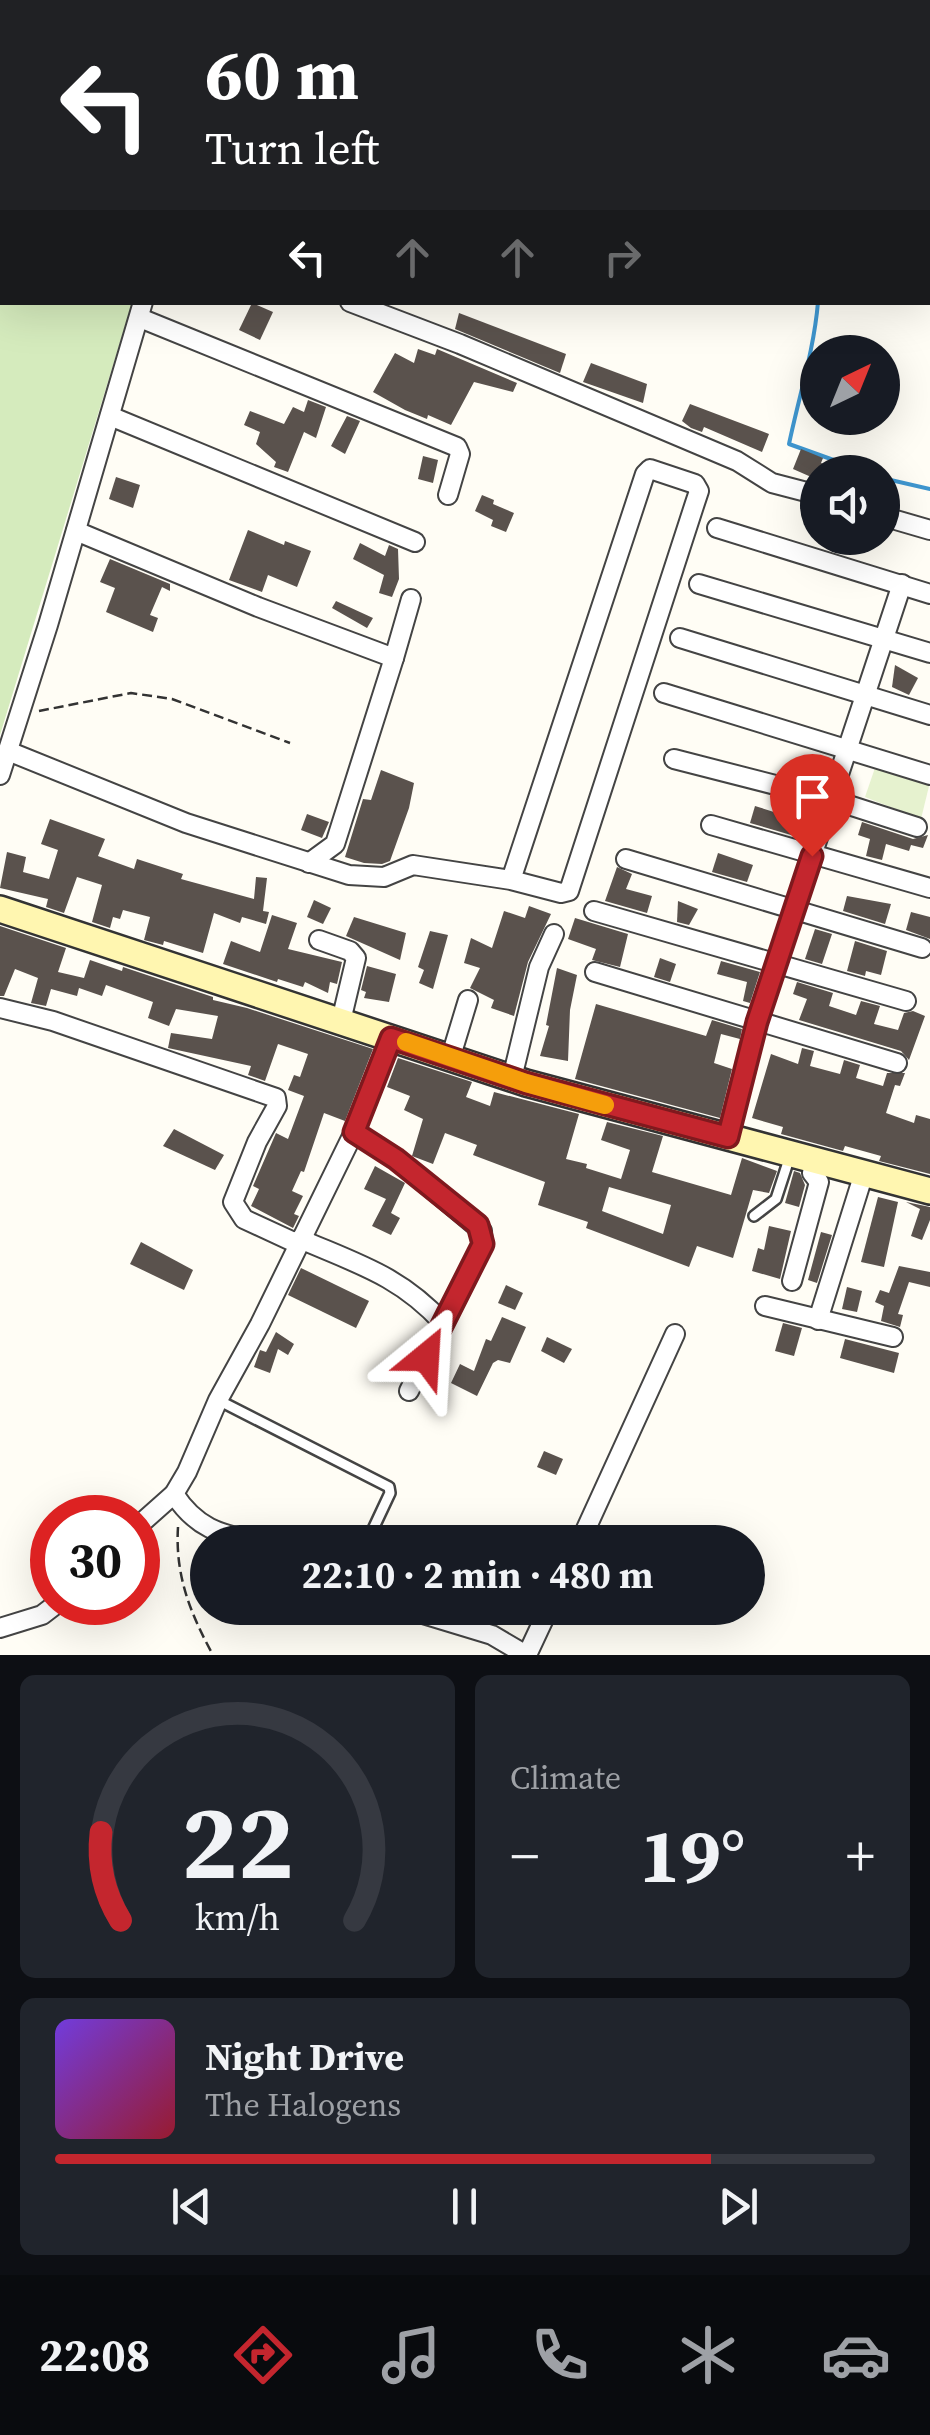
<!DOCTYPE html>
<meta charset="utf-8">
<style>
body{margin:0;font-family:"Source Serif 4",serif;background:#20242c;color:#f1f3f6;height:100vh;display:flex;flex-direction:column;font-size:38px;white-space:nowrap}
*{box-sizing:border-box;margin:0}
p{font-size:32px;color:#9ea1a6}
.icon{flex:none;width:55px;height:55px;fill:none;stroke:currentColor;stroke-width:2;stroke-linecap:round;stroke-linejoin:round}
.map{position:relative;height:1655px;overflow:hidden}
.details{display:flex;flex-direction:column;gap:20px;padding:20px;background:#0d0f14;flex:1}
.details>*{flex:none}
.top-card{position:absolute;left:0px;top:0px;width:930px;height:305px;box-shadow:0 10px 40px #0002;background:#202124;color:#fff;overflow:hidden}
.needle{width:65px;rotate:43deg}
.fabs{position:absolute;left:800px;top:335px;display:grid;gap:20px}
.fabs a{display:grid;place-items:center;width:100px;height:100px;border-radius:50%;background:#171b24;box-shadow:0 10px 40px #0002;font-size:50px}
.speed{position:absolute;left:30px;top:1495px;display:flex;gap:20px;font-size:50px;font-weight:700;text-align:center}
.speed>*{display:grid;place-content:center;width:130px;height:130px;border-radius:50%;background:#171b24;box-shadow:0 10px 40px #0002;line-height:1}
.speed .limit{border:15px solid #d22;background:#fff;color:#111}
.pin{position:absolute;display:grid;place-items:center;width:85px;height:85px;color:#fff;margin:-102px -42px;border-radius:50% 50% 50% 0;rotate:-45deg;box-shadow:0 0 10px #0007}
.pin .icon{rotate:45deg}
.me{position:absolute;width:110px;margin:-55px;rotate:27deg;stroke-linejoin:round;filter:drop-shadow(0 0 8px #0008)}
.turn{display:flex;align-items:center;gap:35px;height:210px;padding:0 40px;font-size:45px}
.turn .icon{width:130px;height:130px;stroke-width:2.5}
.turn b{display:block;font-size:70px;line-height:85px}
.lanes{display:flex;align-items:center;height:95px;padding:0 40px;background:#0003;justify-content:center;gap:50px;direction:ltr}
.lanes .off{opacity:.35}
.big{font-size:75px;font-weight:700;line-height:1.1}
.details .tile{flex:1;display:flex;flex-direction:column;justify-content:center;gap:15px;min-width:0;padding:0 35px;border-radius:15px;background:#20242c}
.details .dial{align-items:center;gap:0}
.dial svg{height:260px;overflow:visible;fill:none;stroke:#363941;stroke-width:7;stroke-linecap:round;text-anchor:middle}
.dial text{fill:#f1f3f6;stroke:none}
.song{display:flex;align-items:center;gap:30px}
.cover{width:120px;height:120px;border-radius:15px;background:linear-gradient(135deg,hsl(260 70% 55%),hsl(350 70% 35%))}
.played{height:10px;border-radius:5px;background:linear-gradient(90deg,#c4262e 80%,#363941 80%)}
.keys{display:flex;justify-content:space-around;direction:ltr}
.heat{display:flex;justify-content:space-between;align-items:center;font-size:55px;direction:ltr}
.details .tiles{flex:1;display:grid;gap:20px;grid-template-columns:1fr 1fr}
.tile:last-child{grid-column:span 2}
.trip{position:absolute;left:190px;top:1525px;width:575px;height:100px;border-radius:50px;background:#171b24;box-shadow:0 10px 40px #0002;font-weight:700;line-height:100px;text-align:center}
.menu{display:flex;height:160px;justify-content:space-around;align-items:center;background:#090b0e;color:#9ea1a6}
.menu .icon{width:70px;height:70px}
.menu .selected{color:#c4262e}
.menu b{font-size:45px;color:#f1f3f6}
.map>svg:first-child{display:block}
.green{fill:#d5ebbd}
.pitch{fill:#e6f2cf}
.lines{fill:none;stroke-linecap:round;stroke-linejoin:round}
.stream{stroke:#3f96cf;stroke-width:4}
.building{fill:#5a524d;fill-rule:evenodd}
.lane-casing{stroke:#444;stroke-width:14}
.street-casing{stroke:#444;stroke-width:22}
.secondary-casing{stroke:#333;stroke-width:30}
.path{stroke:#333;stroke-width:2.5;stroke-dasharray:10 5;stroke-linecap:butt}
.lane{stroke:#fff;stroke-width:9}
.street{stroke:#fff;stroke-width:18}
.secondary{stroke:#fff6b0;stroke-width:25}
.route-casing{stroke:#7f191e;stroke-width:25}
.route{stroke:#c4262e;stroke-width:18}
.slow{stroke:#f59e0b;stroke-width:18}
</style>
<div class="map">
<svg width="930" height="1655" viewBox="0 0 930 1655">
<rect width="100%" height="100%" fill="#fffdf5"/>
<polygon class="green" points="0,213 2,302 132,303 0,735"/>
<polygon class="pitch" points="877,762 930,782 921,819 865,797"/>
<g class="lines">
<g class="stream">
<polyline points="904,2 904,0"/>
<path d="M818,302C814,350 799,396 789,444L867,472"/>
<polyline points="882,478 930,489"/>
</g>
</g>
<g class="building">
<polygon points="252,303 273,312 260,340 239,330"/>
<polygon points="459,313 566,354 560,373 455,329"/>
<polygon points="418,349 435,355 437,349 517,383 513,392 474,382 451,425 428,415 427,419 405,410 373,392 395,353 414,363"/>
<polygon points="591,363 647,384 643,403 583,382"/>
<polygon points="308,400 326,407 316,438 304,432 288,472 274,467 276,462 256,444 260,432 244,425 250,411 284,424 293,407 304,412"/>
<polygon points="690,404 769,434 762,452 704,427 702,432 691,428 682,421"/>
<polygon points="347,416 360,421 345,454 331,446"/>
<polygon points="801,449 823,458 821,463 844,472 818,472 818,480 793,469"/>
<polygon points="423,456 438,460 433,483 418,479"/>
<polygon points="116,477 140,485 133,508 109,499"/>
<polygon points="482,495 494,500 493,504 514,513 506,532 491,526 493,520 475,511"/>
<polygon points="248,530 284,545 285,541 311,551 297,587 268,575 262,592 229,580"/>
<polygon points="360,543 385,556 389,545 398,549 399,579 392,597 379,593 384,575 353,559"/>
<polygon points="110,559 170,584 170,591 162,587 150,615 158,618 153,632 106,612 115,588 100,582"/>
<polygon points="336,601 373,618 367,628 332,608"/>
<polygon points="895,665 918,678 909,695 892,687"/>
<polygon points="381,770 414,783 409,808 390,861 382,864 364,863 345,857 363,799 371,800"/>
<polygon points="755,806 796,819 791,835 750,823"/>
<polygon points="307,814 329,822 322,838 301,830"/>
<polygon points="50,819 105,839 98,856 134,869 137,859 183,874 181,879 254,899 256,877 267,878 263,911 269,912 266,924 242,917 240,923 214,913 203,953 164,941 163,945 144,940 150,917 123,910 120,919 113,917 110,928 92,922 102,885 77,877 64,913 46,907 48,899 0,888 7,852 26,857 23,872 49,879 58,850 41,844"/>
<polygon points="862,822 913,839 928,835 923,848 911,845 909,851 886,844 882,860 866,856 870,839 858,835"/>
<polygon points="718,853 753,865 747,882 712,872"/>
<polygon points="617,867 632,874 626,889 652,896 647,913 605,901"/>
<polygon points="847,896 891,904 885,924 843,911"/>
<polygon points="314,900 331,908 323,924 307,917"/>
<polygon points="678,901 698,909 689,925 677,922"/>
<polygon points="529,906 551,914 528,962 514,1016 491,1008 494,1000 470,988 480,968 464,963 471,938 492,948 504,911 525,918"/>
<polygon points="911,912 930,917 930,939 906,930"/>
<polygon points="272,915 297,923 288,949 342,962 337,984 330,982 328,993 305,982 303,987 278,979 277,982 223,964 231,941 260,952"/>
<polygon points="354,917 406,933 400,960 346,936"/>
<polygon points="575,918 628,934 620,967 592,960 596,949 568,939"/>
<polygon points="0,926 66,948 58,972 84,978 90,960 122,971 123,967 213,997 213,1000 247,1008 373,1049 345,1121 324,1113 304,1172 301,1171 292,1191 303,1196 294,1214 299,1216 293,1228 251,1206 259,1189 253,1186 276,1133 288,1139 304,1096 288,1090 294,1075 300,1077 308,1054 278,1044 265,1081 248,1075 251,1066 168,1048 171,1033 212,1039 218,1016 176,1009 169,1026 148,1018 153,1002 106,985 102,996 79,988 77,996 51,989 46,1006 31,1003 38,978 15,969 4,996 0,996"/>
<polygon points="815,929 832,934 822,964 805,959"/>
<polygon points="430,931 448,935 433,989 419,983 424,970 418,967"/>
<polygon points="855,941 887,951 881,975 866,971 865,976 847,971"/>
<polygon points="660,958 676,964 670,982 654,977"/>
<polygon points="721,961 760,972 750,1003 743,1001 747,982 717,974"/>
<polygon points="367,966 396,974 389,1002 364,998 366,992 361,990"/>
<polygon points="557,968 577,975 570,1010 568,1061 540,1056 549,1026 546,1025"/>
<polygon points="797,982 833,993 829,1006 856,1015 861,1001 880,1006 874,1024 898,1030 904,1013 913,1011 925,1016 909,1060 901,1051 799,1020 807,999 793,994"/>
<polygon points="596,1004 706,1036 712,1020 742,1029 740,1039 721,1034 714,1063 732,1069 720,1118 575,1079"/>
<polygon points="802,1048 814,1051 810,1066 840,1074 844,1060 860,1065 856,1078 883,1086 887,1073 905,1073 900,1086 895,1085 886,1113 914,1123 916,1115 930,1119 930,1174 879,1161 881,1156 845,1146 843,1151 781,1134 783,1127 752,1118 771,1054 798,1064"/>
<path d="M398,1058L472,1082L466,1097L490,1106L494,1092L579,1114L566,1159L587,1164L586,1168L621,1179L630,1150L601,1140L607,1122L663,1136L652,1172L731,1195L742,1158L777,1171L769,1193L753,1190L733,1258L697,1246L689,1267L586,1228L588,1222L538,1205L545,1182L473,1155L477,1145L445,1133L433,1164L412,1156L423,1119L404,1110L410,1096L387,1087ZM609,1187L671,1205L663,1234L602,1211Z"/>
<polygon points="174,1129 224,1155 215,1170 163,1146"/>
<polygon points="375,1166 405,1183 391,1213 400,1218 391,1235 372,1226 386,1199 364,1189"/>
<polygon points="794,1171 800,1173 805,1185 799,1207 785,1203"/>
<polygon points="878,1197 898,1202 884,1267 861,1262"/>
<polygon points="906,1202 930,1207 930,1220 922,1240 911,1236 920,1209"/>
<polygon points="769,1226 791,1231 780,1279 752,1271 758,1248 764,1250"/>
<polygon points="821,1232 832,1235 817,1283 808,1280"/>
<polygon points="141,1242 193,1270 184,1290 130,1264"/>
<polygon points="899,1266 930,1272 930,1287 909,1282 898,1314 903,1315 900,1327 881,1321 884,1306 875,1302 880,1290 889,1293"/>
<polygon points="301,1268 369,1301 356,1328 288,1295"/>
<polygon points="506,1285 523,1293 515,1310 498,1303"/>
<polygon points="847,1287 862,1291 857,1312 842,1309"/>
<polygon points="502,1317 526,1327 510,1363 498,1360 493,1363 477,1396 451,1383 460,1364 474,1371 486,1339 491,1341"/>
<polygon points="783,1323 802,1328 794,1356 775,1351"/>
<polygon points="276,1332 294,1344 288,1355 278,1349 270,1373 254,1367 260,1350 266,1352"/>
<polygon points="547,1337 572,1349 564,1363 541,1351"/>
<polygon points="845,1339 899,1353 894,1373 840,1358"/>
<polygon points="544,1451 563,1459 556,1475 537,1467"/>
</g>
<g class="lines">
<defs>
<g id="lane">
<polyline points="754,1216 776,1199 790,1156"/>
<polyline points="218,1400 389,1487 390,1493 367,1542"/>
</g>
<g id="street">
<polyline points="0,172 2,173"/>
<polyline points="350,302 460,344 737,461 772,483 818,495"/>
<polyline points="140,318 457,447 460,454 448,495"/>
<polyline points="110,416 415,542"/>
<polyline points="882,516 930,530"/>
<polyline points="717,528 930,594"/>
<polyline points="76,531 258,607 394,658 335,844 309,863"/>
<polyline points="699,584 930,653"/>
<polyline points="680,638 930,715"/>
<polyline points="394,658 411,599"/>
<polyline points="664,693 930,775"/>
<polyline points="8,751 186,823 349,875 384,877 413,865 511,880 561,893 569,891 695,503 699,491 695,484 650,469 645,474 511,880"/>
<polyline points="674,759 830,799 917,827"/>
<polyline points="0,775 48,625 143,302"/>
<polyline points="711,825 930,888"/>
<polyline points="626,859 922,948"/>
<polyline points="594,911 906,1001"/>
<polyline points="319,940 350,951 356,958 341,1021"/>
<polyline points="595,972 897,1063"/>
<polyline points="0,1008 53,1021 276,1098 277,1106 257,1142 233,1202 244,1219 298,1244"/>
<polyline points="451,1056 468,1000"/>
<polyline points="512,1078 539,967 554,934"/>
<polyline points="354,1132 396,1159 482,1231 483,1244 409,1391"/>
<polyline points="728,1137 757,1022 902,584"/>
<path d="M300,1239C358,1264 400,1276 443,1323"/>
<polyline points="792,1281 819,1182 812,1173 816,1160"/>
<polyline points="765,1306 893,1337"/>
<polyline points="818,1320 864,1173"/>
<path d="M174,1494C196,1528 219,1534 257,1542"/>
<polyline points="138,1526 174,1494 187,1472 218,1400 260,1324 354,1132 391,1037"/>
<polyline points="580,1542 675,1334"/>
<polyline points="403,1608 492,1635 526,1655"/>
<polyline points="0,1628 42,1615 59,1602"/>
<polyline points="527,1655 549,1608"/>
</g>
<polyline id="secondary" points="0,909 526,1083 930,1191"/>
</defs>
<use href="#lane" class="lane-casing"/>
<use href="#street" class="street-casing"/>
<use href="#secondary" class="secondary-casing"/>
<g class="path">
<polyline points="39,711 131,693 172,699 290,743"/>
<path d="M178,1527C175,1575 190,1613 213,1655"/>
</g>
<use href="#lane" class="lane"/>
<use href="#street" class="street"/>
<use href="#secondary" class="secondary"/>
</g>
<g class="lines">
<defs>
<polyline id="route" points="426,1357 483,1244 478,1225 396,1159 354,1132 391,1038 526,1083 728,1137 757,1022 812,856"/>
</defs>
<use href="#route" class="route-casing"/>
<use href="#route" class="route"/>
<polyline class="slow" points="406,1042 526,1083 605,1105"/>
</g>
</svg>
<div class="fabs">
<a><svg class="needle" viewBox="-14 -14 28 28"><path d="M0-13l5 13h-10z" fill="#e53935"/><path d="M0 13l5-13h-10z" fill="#9ea1a6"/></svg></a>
<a><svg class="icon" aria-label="sound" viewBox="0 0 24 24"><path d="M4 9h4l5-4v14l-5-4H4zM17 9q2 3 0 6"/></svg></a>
</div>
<div class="speed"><div class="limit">30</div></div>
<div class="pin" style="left:812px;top:856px;background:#d93025"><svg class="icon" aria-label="arrive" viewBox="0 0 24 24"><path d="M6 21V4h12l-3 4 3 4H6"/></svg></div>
<svg class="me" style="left:426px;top:1357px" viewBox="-20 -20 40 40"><path d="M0-17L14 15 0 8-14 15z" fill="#c4262e" stroke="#fff" stroke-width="4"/></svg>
<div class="trip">22:10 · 2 min · 480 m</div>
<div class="top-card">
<div class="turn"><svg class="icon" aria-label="left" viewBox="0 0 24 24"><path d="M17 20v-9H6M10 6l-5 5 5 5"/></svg><div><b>60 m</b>Turn left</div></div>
<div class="lanes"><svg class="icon" aria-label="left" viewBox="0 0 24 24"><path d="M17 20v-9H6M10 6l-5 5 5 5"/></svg><svg class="icon off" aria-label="ahead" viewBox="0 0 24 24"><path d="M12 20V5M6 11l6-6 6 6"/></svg><svg class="icon off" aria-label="ahead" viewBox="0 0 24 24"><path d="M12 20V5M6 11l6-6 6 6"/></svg><svg class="icon off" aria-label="right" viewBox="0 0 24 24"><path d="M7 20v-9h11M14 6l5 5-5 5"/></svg></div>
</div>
</div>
<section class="details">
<div class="tiles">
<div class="tile dial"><svg viewBox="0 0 100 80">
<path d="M14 69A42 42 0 1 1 86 69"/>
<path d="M14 69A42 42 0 0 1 8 42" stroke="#c4262e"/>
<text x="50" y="56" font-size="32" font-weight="700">22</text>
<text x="50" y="72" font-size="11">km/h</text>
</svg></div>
<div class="tile"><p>Climate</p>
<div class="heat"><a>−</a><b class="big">19°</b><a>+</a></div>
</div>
<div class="tile">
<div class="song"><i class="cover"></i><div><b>Night Drive</b><p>The Halogens</p></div></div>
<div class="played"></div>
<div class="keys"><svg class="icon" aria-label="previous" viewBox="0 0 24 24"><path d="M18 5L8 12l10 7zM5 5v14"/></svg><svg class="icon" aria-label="pause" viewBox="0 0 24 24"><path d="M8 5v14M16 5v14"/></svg><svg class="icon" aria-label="next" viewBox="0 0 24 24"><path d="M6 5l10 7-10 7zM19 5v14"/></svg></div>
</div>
</div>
</section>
<nav class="menu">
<b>22:08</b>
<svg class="icon selected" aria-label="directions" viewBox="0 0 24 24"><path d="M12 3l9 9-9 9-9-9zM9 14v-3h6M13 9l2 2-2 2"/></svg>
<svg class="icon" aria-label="music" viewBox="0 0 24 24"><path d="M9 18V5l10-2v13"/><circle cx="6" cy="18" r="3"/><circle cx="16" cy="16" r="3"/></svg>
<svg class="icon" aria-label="phone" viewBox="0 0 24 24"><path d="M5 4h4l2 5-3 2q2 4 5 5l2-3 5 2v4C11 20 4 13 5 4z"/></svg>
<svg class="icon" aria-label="climate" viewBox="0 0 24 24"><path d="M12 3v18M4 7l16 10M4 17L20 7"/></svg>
<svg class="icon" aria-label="car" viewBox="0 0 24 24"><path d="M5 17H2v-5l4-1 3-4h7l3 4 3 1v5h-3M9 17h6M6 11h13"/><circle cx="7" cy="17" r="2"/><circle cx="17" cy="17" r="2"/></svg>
</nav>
